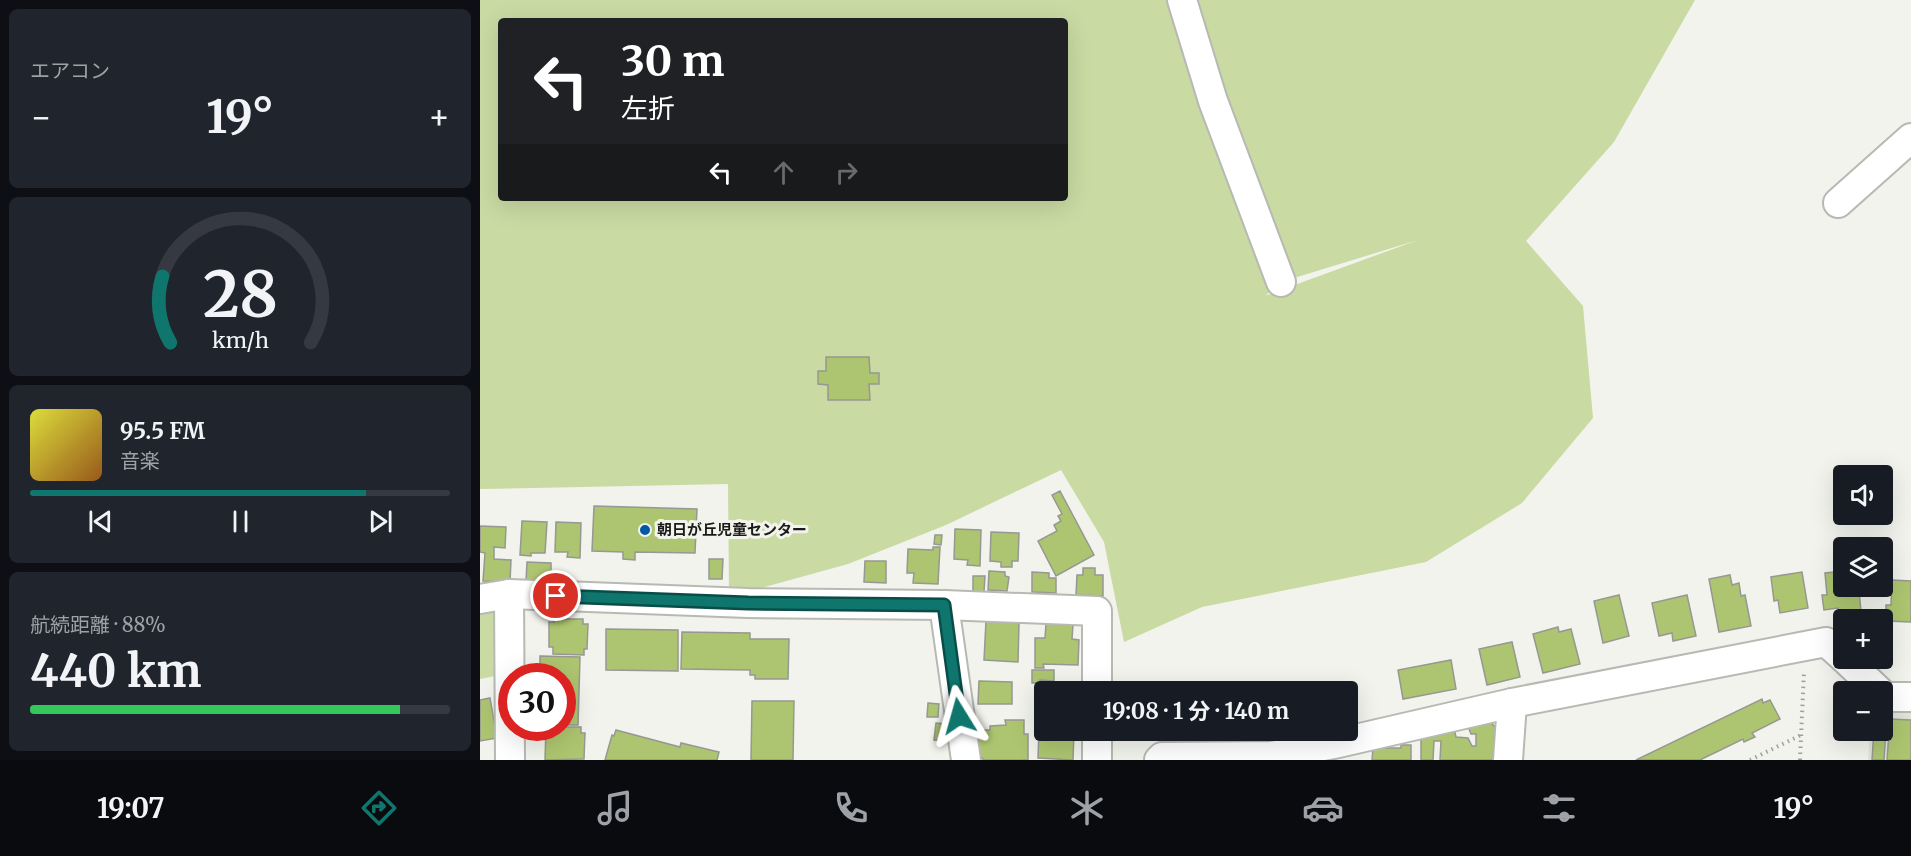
<!DOCTYPE html>
<html lang="ja">
<meta charset="utf-8">
<style>
body{margin:0;font-family:Merriweather,"Noto Sans JP",serif;background:#20242c;color:#f1f3f6;height:100vh;display:flex;flex-direction:column;font-size:22px;white-space:nowrap}
*{box-sizing:border-box;margin:0}
p{font-size:20px;color:#9ea1a6}
.icon{flex:none;width:33px;height:33px;fill:none;stroke:currentColor;stroke-width:2;stroke-linecap:round;stroke-linejoin:round}
.map{position:relative;flex:1;overflow:hidden}
.panel{display:flex;flex-direction:column;gap:9px;padding:9px;background:#0d0f14;width:480px}
.panel>*{flex:none}
.top-card{position:absolute;left:18px;top:18px;width:570px;height:183px;border-radius:6px;box-shadow:0 6px 24px #0002;background:#202124;color:#fff;overflow:hidden}
.controls{position:absolute;left:1353px;top:465px;display:grid;gap:12px}
.controls a{display:grid;place-items:center;width:60px;height:60px;border-radius:6px;background:#171b24;box-shadow:0 6px 24px #0002;font-size:30px}
.speed{position:absolute;left:18px;top:663px;display:flex;gap:12px;font-size:30px;font-weight:700;text-align:center}
.speed>*{display:grid;place-content:center;width:78px;height:78px;border-radius:50%;background:#171b24;box-shadow:0 6px 24px #0002;line-height:1}
.speed .limit{border:9px solid #d22;background:#fff;color:#111}
.pin{position:absolute;display:grid;place-items:center;width:51px;height:51px;color:#fff;margin:-26px;border:3px solid #fff;border-radius:50%;box-shadow:0 2px 6px #0007}
.me{position:absolute;width:66px;margin:-33px;rotate:352deg;stroke-linejoin:round;filter:drop-shadow(0 0 4px #0008)}
.turn{display:flex;align-items:center;gap:21px;height:126px;padding:0 24px;font-size:27px}
.turn .icon{width:78px;height:78px;stroke-width:2.5}
.turn b{display:block;font-size:42px;line-height:51px}
.lanes{display:flex;align-items:center;height:57px;padding:0 24px;background:#0003;justify-content:center;gap:30px;direction:ltr}
.lanes .off{opacity:.35}
.big{font-size:45px;font-weight:700;line-height:1.1}
.panel .tile{flex:1;display:flex;flex-direction:column;justify-content:center;gap:9px;min-width:0;padding:0 21px;border-radius:9px;background:#20242c}
.panel .dial{align-items:center;gap:0}
.dial svg{height:156px;overflow:visible;fill:none;stroke:#363941;stroke-width:7;stroke-linecap:round;text-anchor:middle}
.dial text{fill:#f1f3f6;stroke:none}
.song{display:flex;align-items:center;gap:18px}
.cover{width:72px;height:72px;border-radius:9px;background:linear-gradient(135deg,hsl(60 70% 55%),hsl(30 70% 35%))}
.played{height:6px;border-radius:3px;background:linear-gradient(90deg,#0f766e 80%,#363941 80%)}
.keys{display:flex;justify-content:space-around;direction:ltr}
.heat{display:flex;justify-content:space-between;align-items:center;font-size:33px;direction:ltr}
.charge{height:9px;border-radius:4px;background:linear-gradient(90deg,#34c759 88%,#363941 0)}
.trip{position:absolute;left:554px;top:681px;width:324px;height:60px;border-radius:6px;background:#171b24;box-shadow:0 6px 24px #0002;font-weight:700;line-height:60px;text-align:center}
.menu{display:flex;height:96px;justify-content:space-around;align-items:center;background:#090b0e;color:#9ea1a6}
.menu .icon{width:42px;height:42px}
.menu .current{color:#0f766e}
.menu b{font-size:27px;color:#f1f3f6}
main{display:flex;flex:1;min-height:0}
.map>svg:first-child{display:block}
.built{fill:#e1e5d8}
.green{fill:#c9daa3;fill-rule:evenodd}
.building{fill:#adc570;stroke:#969892;stroke-width:1.5}
.lines{fill:none;stroke-linecap:round;stroke-linejoin:round}
.minor-casing{stroke:#b7b9b3;stroke-width:32}
.path{stroke:#9fa09b;stroke-width:4;stroke-dasharray:1.5 4.5;stroke-linecap:butt}
.minor{stroke:#fff;stroke-width:28}
.route-casing{stroke:#0a4d48;stroke-width:15}
.route{stroke:#0f766e;stroke-width:10}
.poi-dot{fill:#0058a6;stroke:#f1f3ec;stroke-width:2}
.labels{text-anchor:middle;stroke-width:6;stroke-linejoin:round;paint-order:stroke}
.poi-label{font-size:15px;font-weight:bold;fill:#1a1b19;stroke:#f1f3ec;text-anchor:start}
</style>
<main>
<section class="panel">
<div class="tile"><p>エアコン</p>
<div class="heat"><a>−</a><b class="big">19°</b><a>+</a></div>
</div>
<div class="tile dial"><svg viewBox="0 0 100 80">
<path d="M14 69A42 42 0 1 1 86 69"/>
<path d="M14 69A42 42 0 0 1 10 35" stroke="#0f766e"/>
<text x="50" y="56" font-size="32" font-weight="700">28</text>
<text x="50" y="72" font-size="11">km/h</text>
</svg></div>
<div class="tile">
<div class="song"><i class="cover"></i><div><b>95.5 FM</b><p>音楽</p></div></div>
<div class="played"></div>
<div class="keys"><svg class="icon" aria-label="previous" viewBox="0 0 24 24"><path d="M18 5L8 12l10 7zM5 5v14"/></svg><svg class="icon" aria-label="pause" viewBox="0 0 24 24"><path d="M8 5v14M16 5v14"/></svg><svg class="icon" aria-label="next" viewBox="0 0 24 24"><path d="M6 5l10 7-10 7zM19 5v14"/></svg></div>
</div>
<div class="tile"><p>航続距離 · 88%</p><b class="big">440 km</b><div class="charge"></div></div>
</section>
<div class="map">
<svg width="1431" height="760" viewBox="0 0 1431 760">
<rect width="100%" height="100%" fill="#f1f3ec"/>
<polygon class="built" points="1403,710 1431,713 1431,760 1388,760 1390,731 1402,730"/>
<g class="green">
<path d="M0,0H1215L1134,142L1046,241L1103,306L1113,418L1042,503L946,562L722,607L644,642L624,542L581,470L466,525L368,564L277,589H249L248,484L0,489ZM21,21H585V198H21ZM938,240L787,295H786L801,282Z"/>
<polygon points="15,612 25,674 0,679 0,614"/>
</g>
<g class="building">
<polygon points="346,357 389,357 390,373 399,373 399,384 389,384 390,400 348,400 348,385 338,384 338,371 346,371"/>
<polygon points="580,491 614,555 576,576 558,541 577,531 574,525 581,521 578,516 582,514 572,495"/>
<polygon points="114,506 217,509 215,553 155,552 155,560 143,559 143,552 112,551"/>
<polygon points="42,521 67,522 65,553 51,553 51,556 40,555"/>
<polygon points="76,522 101,523 100,558 87,557 88,552 75,552"/>
<polygon points="0,526 26,527 25,548 14,547 14,559 31,560 30,582 3,581 5,553 0,552"/>
<polygon points="475,529 501,530 500,566 487,565 488,560 474,559"/>
<polygon points="511,532 539,533 538,561 532,561 532,567 521,567 521,562 510,561"/>
<polygon points="455,535 462,535 461,545 454,544"/>
<polygon points="453,547 460,547 458,584 433,583 434,573 427,573 428,549 453,550"/>
<polygon points="229,559 243,559 242,579 229,579"/>
<polygon points="385,561 406,561 406,583 384,582"/>
<polygon points="47,562 71,563 71,582 46,581"/>
<polygon points="603,568 615,568 615,575 623,575 623,596 596,595 597,575 603,575"/>
<polygon points="509,571 525,572 525,576 529,577 527,591 508,590"/>
<polygon points="1364,571 1364,586 1382,586 1382,591 1379,591 1381,611 1359,613 1358,608 1344,610 1342,595 1347,595 1345,573"/>
<polygon points="552,572 569,573 569,578 576,578 576,593 552,592"/>
<polygon points="1322,572 1328,608 1300,613 1298,600 1294,601 1291,577"/>
<polygon points="1250,575 1252,585 1259,583 1261,596 1265,595 1271,626 1239,632 1229,579"/>
<polygon points="493,576 505,576 504,592 493,592"/>
<polygon points="1412,580 1431,581 1431,622 1406,621 1406,605 1411,605"/>
<polygon points="1139,595 1149,636 1123,643 1114,601"/>
<polygon points="1207,595 1216,636 1193,641 1192,633 1179,636 1172,603"/>
<polygon points="74,619 103,619 103,624 108,624 107,649 104,649 104,655 73,654 73,647 69,647 69,622 74,622"/>
<polygon points="506,621 539,623 538,662 504,660"/>
<polygon points="566,624 593,625 592,639 599,640 598,665 563,664 564,668 555,668 555,638 565,638"/>
<polygon points="1078,627 1079,632 1091,629 1100,664 1063,673 1053,634"/>
<polygon points="126,629 198,630 198,671 126,670"/>
<polygon points="202,632 270,633 270,639 309,639 308,679 275,679 275,675 270,675 270,670 201,669"/>
<polygon points="1032,642 1040,677 1007,685 999,649"/>
<polygon points="60,656 100,657 98,725 82,725 82,676 60,676"/>
<polygon points="971,660 976,689 923,699 918,670"/>
<polygon points="552,670 574,670 574,681 560,680 560,683 552,683"/>
<polygon points="499,681 532,682 532,704 498,704"/>
<polygon points="568,684 604,685 604,692 568,692"/>
<polygon points="10,698 17,738 0,741 0,700"/>
<polygon points="1282,699 1283,703 1290,700 1300,719 1272,733 1275,737 1264,742 1263,739 1220,760 1156,760"/>
<polygon points="272,701 314,701 313,760 271,760"/>
<polygon points="448,703 459,704 458,717 447,717"/>
<polygon points="1402,713 1407,713 1404,760 1392,760 1394,730 1402,730"/>
<polygon points="1005,716 1015,727 1013,760 960,760 961,741 954,741 953,760 941,760 941,732 973,724 976,737 988,738 992,746 996,746 996,734 991,734 989,729 990,720"/>
<polygon points="1410,719 1431,720 1431,760 1407,760"/>
<polygon points="525,720 544,720 544,734 548,734 548,760 504,760 497,753 497,730 510,730 510,726 526,725"/>
<polygon points="456,723 466,724 465,741 454,740"/>
<polygon points="82,727 101,727 101,733 105,733 104,759 65,760 66,728"/>
<polygon points="136,730 200,747 201,743 239,752 237,760 125,760 132,735 134,736"/>
<polygon points="559,730 594,732 593,760 558,758"/>
<polygon points="921,745 931,745 931,760 892,760 893,748 921,748"/>
</g>
<g class="lines">
<defs>
<g id="minor">
<polyline points="702,0 733,101 801,282"/>
<polyline points="1358,203 1431,138"/>
<polyline points="29,594 30,760"/>
<polyline points="0,599 29,594 268,603 464,605 486,760"/>
<polyline points="464,605 617,611 617,692"/>
<polyline points="1364,658 1400,692"/>
<polyline points="1402,694 1406,697 1431,697"/>
<polyline points="617,760 617,730"/>
<polyline points="679,760 682,757 791,756 854,744 1032,703 1346,642 1364,658"/>
<polyline points="1028,760 1032,703"/>
</g>
</defs>
<use href="#minor" class="minor-casing"/>
<g class="path">
<polyline points="1270,760 1321,735"/>
<polyline points="1320,760 1324,671"/>
</g>
<use href="#minor" class="minor"/>
</g>
<g class="lines">
<defs>
<polyline id="route" points="76,596 268,603 464,605 479,716"/>
</defs>
<use href="#route" class="route-casing"/>
<use href="#route" class="route"/>
</g>
<circle class="poi-dot" cx="165" cy="530" r="6"/>
<g class="labels">
<g class="poi-label">
<text x="177" y="535">朝日が丘児童センター</text>
</g>
</g>
</svg>
<div class="controls">
<a><svg class="icon" aria-label="sound" viewBox="0 0 24 24"><path d="M4 9h4l5-4v14l-5-4H4zM17 9q2 3 0 6"/></svg></a>
<a><svg class="icon" aria-label="layers" viewBox="0 0 24 24"><path d="M12 4l9 5-9 5-9-5zM3 14l9 5 9-5"/></svg></a>
<a>+</a>
<a>−</a>
</div>
<div class="speed"><div class="limit">30</div></div>
<div class="pin" style="left:76px;top:596px;background:#d93025"><svg class="icon" aria-label="arrive" viewBox="0 0 24 24"><path d="M6 21V4h12l-3 4 3 4H6"/></svg></div>
<svg class="me" style="left:479px;top:716px" viewBox="-20 -20 40 40"><path d="M0-17L14 15 0 8-14 15z" fill="#0f766e" stroke="#fff" stroke-width="4"/></svg>
<div class="trip">19:08 · 1 分 · 140 m</div>
<div class="top-card">
<div class="turn"><svg class="icon" aria-label="left" viewBox="0 0 24 24"><path d="M17 20v-9H6M10 6l-5 5 5 5"/></svg><div><b>30 m</b>左折</div></div>
<div class="lanes"><svg class="icon" aria-label="left" viewBox="0 0 24 24"><path d="M17 20v-9H6M10 6l-5 5 5 5"/></svg><svg class="icon off" aria-label="ahead" viewBox="0 0 24 24"><path d="M12 20V5M6 11l6-6 6 6"/></svg><svg class="icon off" aria-label="right" viewBox="0 0 24 24"><path d="M7 20v-9h11M14 6l5 5-5 5"/></svg></div>
</div>
</div>
</main>
<nav class="menu">
<b>19:07</b>
<svg class="icon current" aria-label="directions" viewBox="0 0 24 24"><path d="M12 3l9 9-9 9-9-9zM9 14v-3h6M13 9l2 2-2 2"/></svg>
<svg class="icon" aria-label="music" viewBox="0 0 24 24"><path d="M9 18V5l10-2v13"/><circle cx="6" cy="18" r="3"/><circle cx="16" cy="16" r="3"/></svg>
<svg class="icon" aria-label="phone" viewBox="0 0 24 24"><path d="M5 4h4l2 5-3 2q2 4 5 5l2-3 5 2v4C11 20 4 13 5 4z"/></svg>
<svg class="icon" aria-label="climate" viewBox="0 0 24 24"><path d="M12 3v18M4 7l16 10M4 17L20 7"/></svg>
<svg class="icon" aria-label="car" viewBox="0 0 24 24"><path d="M5 17H2v-5l4-1 3-4h7l3 4 3 1v5h-3M9 17h6M6 11h13"/><circle cx="7" cy="17" r="2"/><circle cx="17" cy="17" r="2"/></svg>
<svg class="icon" aria-label="filters" viewBox="0 0 24 24"><path d="M4 7h16M4 17h16"/><circle cx="9" cy="7" r="2"/><circle cx="15" cy="17" r="2"/></svg>
<b>19°</b>
</nav>
